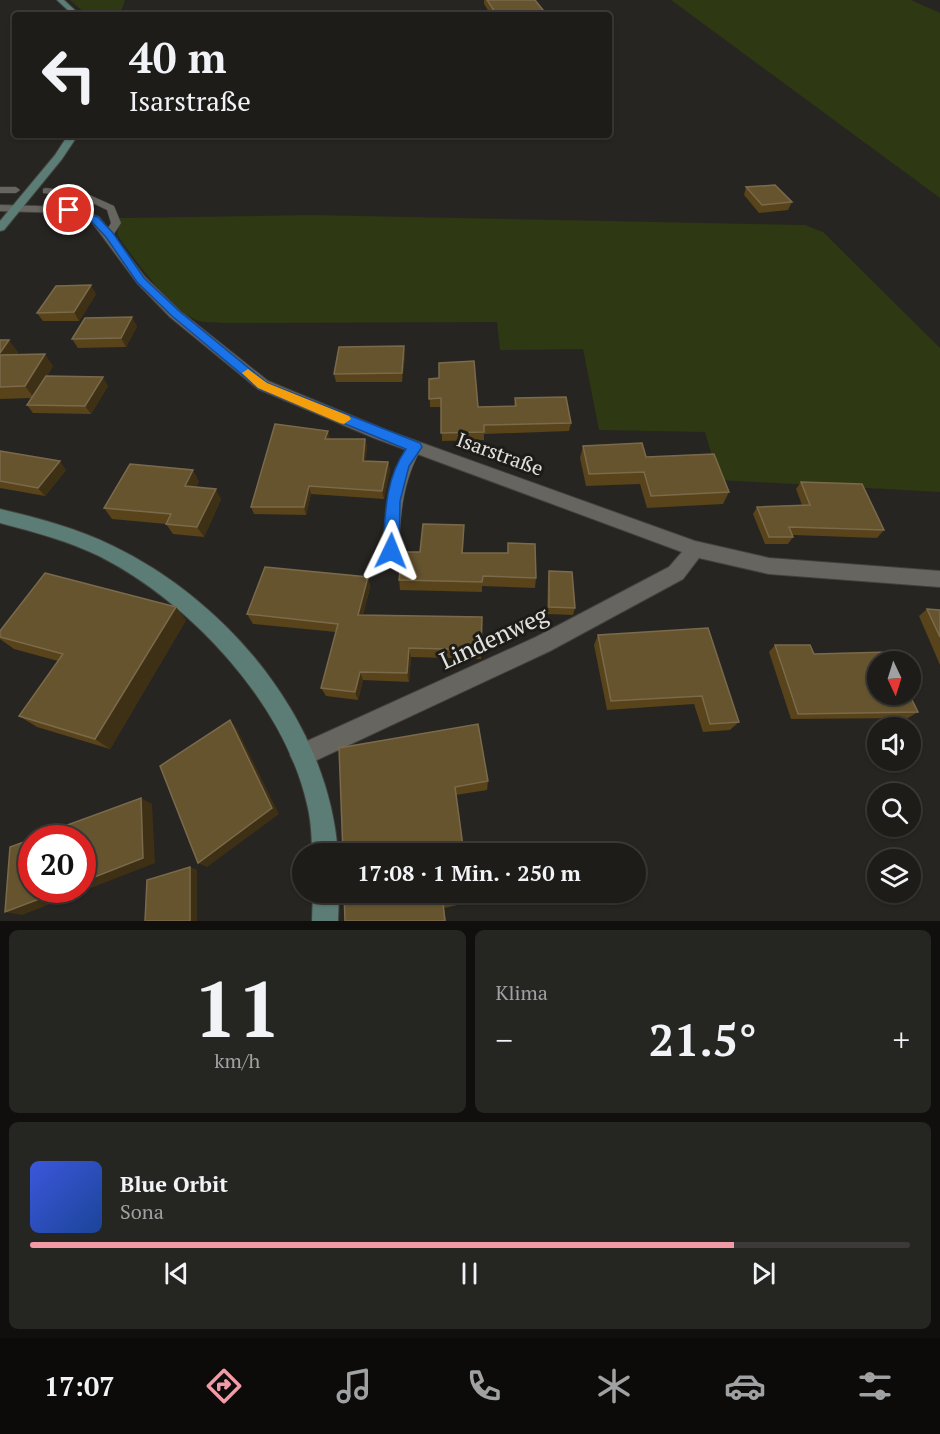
<!DOCTYPE html>
<html lang="de">
<meta charset="utf-8">
<style>
body{margin:0;font-family:"PT Serif",serif;background:#252522;color:#f1f3f6;height:100vh;display:flex;flex-direction:column;font-size:22px;white-space:nowrap}
*{box-sizing:border-box;margin:0}
p{font-size:20px;color:#a0a1a2}
.icon{flex:none;width:33px;height:33px;fill:none;stroke:currentColor;stroke-width:2;stroke-linecap:round;stroke-linejoin:round}
.map{position:relative;height:921px;overflow:hidden}
.drawer{display:flex;flex-direction:column;gap:9px;padding:9px;background:#100f0e;flex:1}
.drawer>*{flex:none}
.top-card{position:absolute;left:12px;top:12px;width:600px;height:126px;border-radius:6px;box-shadow:0 2px 4px #0004,0 0 0 2px #3b3a38;background:#1d1c19;color:#f1f3f6;overflow:hidden}
.needle{width:39px;rotate:176deg}
.tools{position:absolute;left:867px;top:651px;display:grid;gap:12px}
.tools a{display:grid;place-items:center;width:54px;height:54px;border-radius:50%;background:#1d1c19;box-shadow:0 2px 4px #0004,0 0 0 2px #3b3a38;font-size:30px}
.speed{position:absolute;left:18px;top:825px;display:flex;gap:12px;font-size:30px;font-weight:700;text-align:center}
.speed>*{display:grid;place-content:center;width:78px;height:78px;border-radius:50%;background:#1d1c19;box-shadow:0 2px 4px #0004,0 0 0 2px #3b3a38;line-height:1}
.speed .limit{border:9px solid #d22;background:#fff;color:#111}
.pin{position:absolute;display:grid;place-items:center;width:51px;height:51px;color:#fff;margin:-26px;border:3px solid #fff;border-radius:50%;box-shadow:0 2px 6px #0007}
.me{position:absolute;width:66px;margin:-33px;rotate:2deg;stroke-linejoin:round;filter:drop-shadow(0 0 4px #0008)}
.turn{display:flex;align-items:center;gap:21px;height:126px;padding:0 18px;font-size:27px}
.turn .icon{width:78px;height:78px;stroke-width:2.5}
.turn b{display:block;font-size:42px;line-height:51px}
.big{font-size:45px;font-weight:700;line-height:1.1}
.drawer .card{flex:1;display:flex;flex-direction:column;justify-content:center;gap:9px;min-width:0;padding:0 21px;border-radius:9px;background:#252522}
.drawer .dial{align-items:center;gap:0}
.dial b{font-size:78px;line-height:1}
.song{display:flex;align-items:center;gap:18px}
.cover{width:72px;height:72px;border-radius:9px;background:linear-gradient(135deg,hsl(230 70% 55%),hsl(220 70% 35%))}
.played{height:6px;border-radius:3px;background:linear-gradient(90deg,#f39aa7 80%,#3b3a38 80%)}
.keys{display:flex;justify-content:space-around;direction:ltr}
.heat{display:flex;justify-content:space-between;align-items:center;font-size:33px;direction:ltr}
.drawer .tiles{flex:1;display:grid;gap:9px;grid-template-columns:1fr 1fr}
.card:last-child{grid-column:span 2}
.trip{position:absolute;left:292px;top:843px;width:354px;height:60px;border-radius:30px;background:#1d1c19;box-shadow:0 2px 4px #0004,0 0 0 2px #3b3a38;font-weight:700;line-height:60px;text-align:center}
.menu{display:flex;height:96px;justify-content:space-around;align-items:center;background:#0c0b0a;color:#a0a1a2}
.menu .icon{width:42px;height:42px}
.menu .current{color:#f39aa7}
.menu b{font-size:27px;color:#f1f3f6}
.map>svg:first-child{display:block}
.green{fill:#2e3812}
.lines{fill:none;stroke-linecap:round;stroke-linejoin:round}
.service-casing{stroke:#43413e;stroke-width:1}
.minor-casing{stroke:#43413e;stroke-width:2}
.secondary-casing{stroke:#43413e;stroke-width:2}
.service{fill:#676560;fill-rule:evenodd}
.minor{fill:#676560;fill-rule:evenodd}
.secondary{fill:#5b7d75;fill-rule:evenodd}
.wall{fill:#58431a}
.shaded-wall{fill:#3e3014}
.building{fill:#66542f;stroke:#7a6a4b;stroke-width:1.5}
.route{fill:#1a73e8;stroke:#114b97;stroke-width:1.5}
.slow{fill:#f59e0b}
.labels{text-anchor:middle;stroke-width:6;stroke-linejoin:round;paint-order:stroke}
.street-label{font-size:20px;fill:#e3e2df;stroke:#1e1c18}
.near-street-label{font-size:24px;fill:#e3e2df;stroke:#1e1c18}
</style>
<div class="map">
<svg width="940" height="921" viewBox="0 0 940 921">
<rect width="100%" height="100%" fill="#272521"/>
<g class="green">
<polygon points="70,0 125,0 120,15 87,15"/>
<polygon points="671,0 911,0 940,13 940,198"/>
<path d="M312,215L805,225L823,232L940,348V492L719,480L705,432L599,430L583,349L500,350L497,322L224,323C216,322 204,323 196,320C170,309 134,259 117,235L120,218Z"/>
</g>
<g class="lines">
<defs>
<g id="service">
<polygon points="0,187 16,187 20,190 16,193 0,193"/>
<polygon points="46,188 85,193 114,206 121,223 112,237 106,237 104,235 111,223 107,210 80,197 43,193 43,189"/>
<path d="M415,442L422,447C403,481 400,513 399,551L396,556L391,558L386,556L383,551C386,512 389,478 410,443Z"/>
</g>
<polygon id="minor" points="0,205 69,207 99,217 145,277 180,311 268,381 386,430 695,541 769,558 940,571 940,587 769,574 699,558 683,579 550,651 302,767 294,763 290,755 294,747 536,637 669,567 682,552 374,438 258,389 170,317 137,283 91,221 68,213 0,211"/>
<g id="secondary">
<polygon points="57,0 64,0 80,15 73,15"/>
<polygon points="68,135 78,135 62,159 4,230 0,231 0,221 55,155"/>
<path d="M0,509C38,518 77,528 113,546C229,602 329,722 338,854H312C312,837 311,820 307,804C284,703 190,602 99,556C68,541 34,532 0,523Z"/>
<polygon points="313,892 339,892 338,921 312,921"/>
</g>
</defs>
<use href="#service" class="service-casing"/>
<use href="#minor" class="minor-casing"/>
<use href="#secondary" class="secondary-casing"/>
<use href="#service" class="service"/>
<use href="#minor" class="minor"/>
<use href="#secondary" class="secondary"/>
</g>
<g class="wall">
<polygon points="484,0 535,0 547,15 491,15 484,4"/>
<polygon points="746,187 792,202 788,210 759,213 744,195"/>
<polygon points="96,294 79,321 43,321 37,313"/>
<polygon points="137,326 126,347 78,348 72,339"/>
<polygon points="0,340 18,352 16,355 53,366 47,376 108,386 91,414 33,413 27,405 31,398 0,399"/>
<polygon points="405,355 402,382 336,382 334,374"/>
<polygon points="429,379 478,407 514,407 515,398 571,423 569,431 484,434 484,440 442,441 441,407 430,407"/>
<polygon points="330,439 365,439 367,447 365,461 388,462 390,470 384,499 311,494 306,515 254,514 251,507"/>
<polygon points="583,446 646,457 729,492 723,504 647,508 640,484 586,486 580,458"/>
<polygon points="0,451 66,470 45,496 0,488"/>
<polygon points="199,481 196,487 221,499 204,537 173,534 166,524 112,519 104,508"/>
<polygon points="801,482 884,530 877,538 793,535 793,537 788,544 765,544 753,514 757,507 802,505 796,489"/>
<polygon points="464,525 463,553 507,553 508,543 536,578 535,588 482,586 482,592 400,590 399,580 420,552"/>
<polygon points="549,571 575,608 573,615 547,614 548,578"/>
<polygon points="368,577 370,587 363,615 482,617 481,659 411,657 409,682 363,680 358,700 326,696 321,688 336,632 253,624 247,614"/>
<polygon points="927,609 940,610 940,665 919,616"/>
<polygon points="186,620 110,749 37,727 19,716 58,661 14,649 0,639 0,631"/>
<polygon points="708,628 739,722 730,730 703,732 694,704 607,710 594,645 598,635"/>
<polygon points="775,645 814,654 918,712 908,718 791,719 769,652"/>
<polygon points="339,748 488,781 487,790 456,795"/>
<polygon points="471,898 471,902 444,908 446,921 345,921"/>
</g>
<g class="shaded-wall">
<polygon points="91,285 96,294 79,321 74,312"/>
<polygon points="132,317 137,326 126,347 121,338"/>
<polygon points="9,340 18,352 7,367 0,358 0,353"/>
<polygon points="404,346 405,355 402,382 402,373"/>
<polygon points="45,354 53,366 34,398 25,386"/>
<polygon points="103,377 108,386 91,414 85,406"/>
<polygon points="328,431 330,439 325,439"/>
<polygon points="365,439 367,447 364,468 363,461"/>
<polygon points="60,461 66,470 45,496 38,488"/>
<polygon points="388,462 390,470 384,499 382,491"/>
<polygon points="193,470 199,481 191,497 185,486"/>
<polygon points="309,486 311,494 306,515 304,507"/>
<polygon points="216,489 221,499 204,537 197,527"/>
<polygon points="368,577 370,587 361,625 358,615"/>
<polygon points="176,607 186,620 110,749 95,739"/>
<polygon points="409,648 411,657 409,682 407,673"/>
<polygon points="360,672 363,680 358,700 355,692"/>
<polygon points="230,720 237,729 279,814 207,867 198,863"/>
<polygon points="141,798 152,804 155,863 22,915 5,912 63,890 82,890 82,882"/>
<polygon points="190,867 197,870 197,921 190,921"/>
</g>
<g class="building">
<polygon points="487,0 535,0 547,15 497,15"/>
<polygon points="775,185 792,202 762,205 746,187"/>
<polygon points="91,285 74,312 37,313 56,286"/>
<polygon points="132,317 121,338 72,339 85,318"/>
<polygon points="0,340 9,340 0,353"/>
<polygon points="404,346 402,373 334,374 339,347"/>
<polygon points="45,354 25,386 0,387 0,355"/>
<polygon points="474,361 478,407 516,406 515,398 566,397 571,423 484,425 484,432 441,433 441,398 429,399 429,379 439,378 439,363"/>
<polygon points="46,376 103,377 85,406 27,405"/>
<polygon points="275,424 328,431 325,439 365,439 363,461 388,462 382,491 309,486 304,507 251,507"/>
<polygon points="642,443 646,457 714,454 729,492 651,496 644,472 589,474 583,446"/>
<polygon points="0,451 60,461 38,488 0,481"/>
<polygon points="130,464 193,470 185,486 216,489 197,527 166,524 171,514 104,508"/>
<polygon points="801,482 862,484 884,530 789,527 793,537 769,537 757,507 810,505"/>
<polygon points="423,524 464,525 462,553 508,553 508,543 535,544 536,578 483,576 482,582 399,580 402,552 420,552"/>
<polygon points="265,567 368,577 358,615 482,617 481,650 409,648 407,673 360,672 355,692 321,688 338,624 247,614"/>
<polygon points="549,571 572,572 575,608 549,607"/>
<polygon points="45,573 176,607 95,739 19,716 63,654 0,637 0,631"/>
<polygon points="927,609 940,610 940,637"/>
<polygon points="708,628 739,722 710,724 702,696 611,701 598,635"/>
<polygon points="775,645 810,645 814,654 889,652 893,662 878,662 878,694 909,694 918,712 798,714"/>
<polygon points="230,720 272,808 198,863 160,766"/>
<polygon points="478,724 488,781 455,787 464,854 343,854 339,748"/>
<polygon points="141,798 143,858 82,882 82,838 32,838"/>
<polygon points="32,839 32,890 63,890 5,912 10,847"/>
<polygon points="190,867 190,921 145,921 147,880"/>
<polygon points="344,892 470,892 471,898 443,904 445,921 345,921"/>
</g>
<path class="route" d="M65,208L98,217L113,233L144,278L179,311L267,383L420,443L422,447L409,466L400,501L399,551L396,556L391,558L386,556L383,551C385,515 385,479 406,449L258,388L172,316L137,282L106,237L91,221L65,212Z"/>
<polygon class="slow" points="248,369 267,383 349,416 351,419 344,424 340,423 258,388 242,373"/>
<g class="labels">
<g class="street-label">
<text transform="translate(500 454) rotate(20)" y="7">Isarstraße</text>
</g>
<g class="near-street-label">
<text transform="translate(494 638) rotate(-25)" y="8">Lindenweg</text>
</g>
</g>
</svg>
<div class="tools">
<a><svg class="needle" viewBox="-14 -14 28 28"><path d="M0-13l5 13h-10z" fill="#e53935"/><path d="M0 13l5-13h-10z" fill="#a0a1a2"/></svg></a>
<a><svg class="icon" aria-label="sound" viewBox="0 0 24 24"><path d="M4 9h4l5-4v14l-5-4H4zM17 9q2 3 0 6"/></svg></a>
<a><svg class="icon" aria-label="search" viewBox="0 0 24 24"><circle cx="10" cy="10" r="6"/><path d="M15 15l6 6"/></svg></a>
<a><svg class="icon" aria-label="layers" viewBox="0 0 24 24"><path d="M12 4l9 5-9 5-9-5zM3 14l9 5 9-5"/></svg></a>
</div>
<div class="speed"><div class="limit">20</div></div>
<div class="pin" style="left:69px;top:210px;background:#d93025"><svg class="icon" aria-label="arrive" viewBox="0 0 24 24"><path d="M6 21V4h12l-3 4 3 4H6"/></svg></div>
<svg class="me" style="left:391px;top:551px" viewBox="-20 -20 40 40"><path d="M0-17L14 15 0 8-14 15z" fill="#1a73e8" stroke="#fff" stroke-width="4"/></svg>
<div class="trip">17:08 · 1 Min. · 250 m</div>
<div class="top-card">
<div class="turn"><svg class="icon" aria-label="left" viewBox="0 0 24 24"><path d="M17 20v-9H6M10 6l-5 5 5 5"/></svg><div><b>40 m</b>Isarstraße</div></div>
</div>
</div>
<section class="drawer">
<div class="tiles">
<div class="card dial"><b>11</b><p>km/h</p></div>
<div class="card"><p>Klima</p>
<div class="heat"><a>−</a><b class="big">21.5°</b><a>+</a></div>
</div>
<div class="card">
<div class="song"><i class="cover"></i><div><b>Blue Orbit</b><p>Sona</p></div></div>
<div class="played"></div>
<div class="keys"><svg class="icon" aria-label="previous" viewBox="0 0 24 24"><path d="M18 5L8 12l10 7zM5 5v14"/></svg><svg class="icon" aria-label="pause" viewBox="0 0 24 24"><path d="M8 5v14M16 5v14"/></svg><svg class="icon" aria-label="next" viewBox="0 0 24 24"><path d="M6 5l10 7-10 7zM19 5v14"/></svg></div>
</div>
</div>
</section>
<nav class="menu">
<b>17:07</b>
<svg class="icon current" aria-label="directions" viewBox="0 0 24 24"><path d="M12 3l9 9-9 9-9-9zM9 14v-3h6M13 9l2 2-2 2"/></svg>
<svg class="icon" aria-label="music" viewBox="0 0 24 24"><path d="M9 18V5l10-2v13"/><circle cx="6" cy="18" r="3"/><circle cx="16" cy="16" r="3"/></svg>
<svg class="icon" aria-label="phone" viewBox="0 0 24 24"><path d="M5 4h4l2 5-3 2q2 4 5 5l2-3 5 2v4C11 20 4 13 5 4z"/></svg>
<svg class="icon" aria-label="climate" viewBox="0 0 24 24"><path d="M12 3v18M4 7l16 10M4 17L20 7"/></svg>
<svg class="icon" aria-label="car" viewBox="0 0 24 24"><path d="M5 17H2v-5l4-1 3-4h7l3 4 3 1v5h-3M9 17h6M6 11h13"/><circle cx="7" cy="17" r="2"/><circle cx="17" cy="17" r="2"/></svg>
<svg class="icon" aria-label="filters" viewBox="0 0 24 24"><path d="M4 7h16M4 17h16"/><circle cx="9" cy="7" r="2"/><circle cx="15" cy="17" r="2"/></svg>
</nav>
